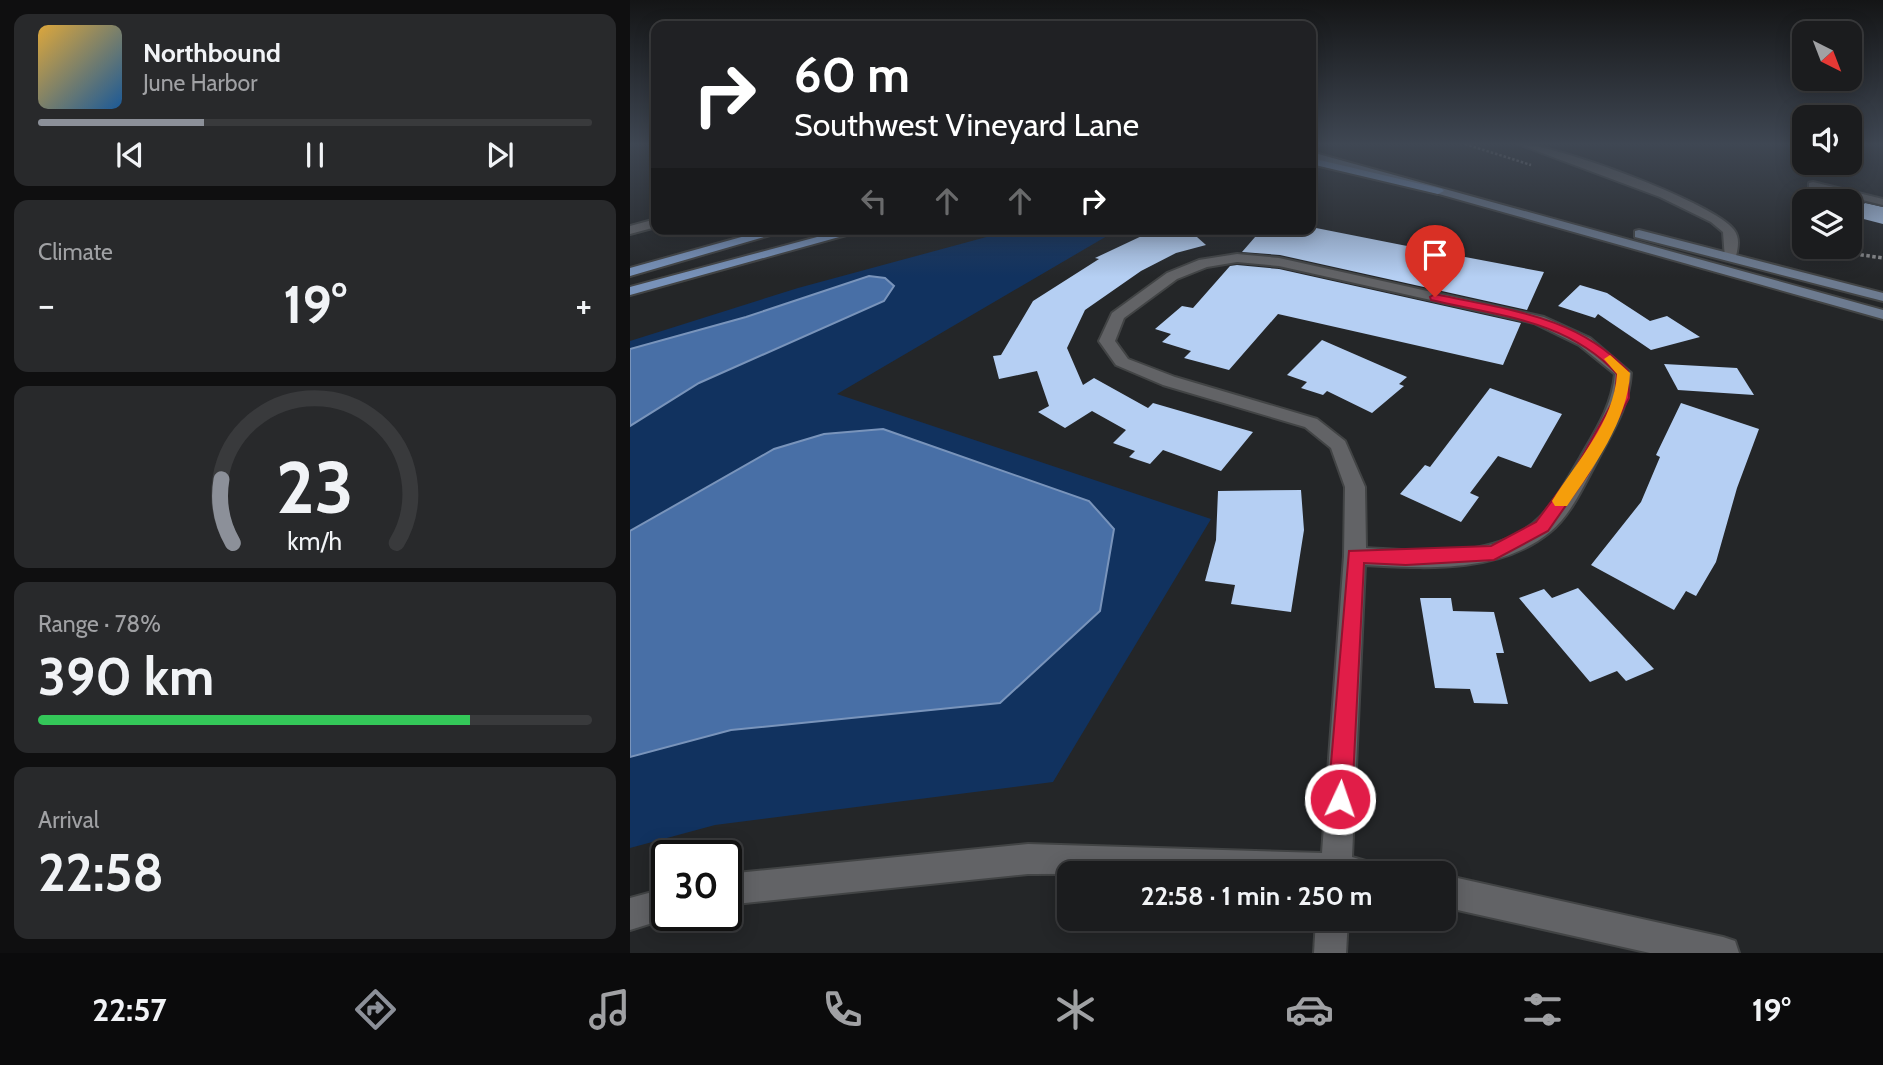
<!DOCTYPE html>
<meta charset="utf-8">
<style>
body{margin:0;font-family:Cabin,sans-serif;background:#28292b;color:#f1f3f6;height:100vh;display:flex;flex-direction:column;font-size:26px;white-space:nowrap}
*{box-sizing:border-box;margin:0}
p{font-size:23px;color:#a0a1a4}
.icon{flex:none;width:38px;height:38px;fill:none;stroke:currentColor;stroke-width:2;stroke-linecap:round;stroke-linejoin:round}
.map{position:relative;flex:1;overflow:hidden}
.side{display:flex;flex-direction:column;gap:14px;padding:14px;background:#0f0f10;width:630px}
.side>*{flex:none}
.banner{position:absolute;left:21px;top:21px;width:665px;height:214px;border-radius:14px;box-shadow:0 4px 18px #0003,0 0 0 2px #393a3c;background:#202124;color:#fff;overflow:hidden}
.needle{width:46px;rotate:138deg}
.controls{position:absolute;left:1162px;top:21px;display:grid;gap:14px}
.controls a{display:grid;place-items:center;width:70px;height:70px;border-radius:14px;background:#1b1c1e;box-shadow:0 4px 18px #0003,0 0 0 2px #393a3c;font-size:35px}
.speed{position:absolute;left:21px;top:840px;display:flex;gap:14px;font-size:35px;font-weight:700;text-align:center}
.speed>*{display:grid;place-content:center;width:91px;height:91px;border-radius:50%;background:#1b1c1e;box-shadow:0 4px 18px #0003,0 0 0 2px #393a3c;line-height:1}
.speed .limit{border:4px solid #111;border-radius:10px;background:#fff;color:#111}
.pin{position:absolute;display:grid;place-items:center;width:60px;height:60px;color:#fff;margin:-72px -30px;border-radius:50% 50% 50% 0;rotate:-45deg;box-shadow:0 0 7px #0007}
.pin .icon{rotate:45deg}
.me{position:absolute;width:77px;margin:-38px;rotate:3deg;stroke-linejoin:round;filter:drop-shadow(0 0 5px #0008)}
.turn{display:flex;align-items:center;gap:24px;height:147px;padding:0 28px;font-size:32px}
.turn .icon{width:91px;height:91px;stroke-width:2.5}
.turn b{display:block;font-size:49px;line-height:60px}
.lanes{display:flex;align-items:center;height:66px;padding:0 28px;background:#0003;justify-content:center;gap:35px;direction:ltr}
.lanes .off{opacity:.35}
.big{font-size:52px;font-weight:800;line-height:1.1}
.side .card{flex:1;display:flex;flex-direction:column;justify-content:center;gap:10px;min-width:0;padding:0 24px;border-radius:14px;background:#28292b}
.side .dial{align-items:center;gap:0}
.dial svg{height:182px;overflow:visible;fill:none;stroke:#393a3c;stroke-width:7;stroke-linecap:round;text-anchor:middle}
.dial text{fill:#f1f3f6;stroke:none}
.song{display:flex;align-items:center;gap:21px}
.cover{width:84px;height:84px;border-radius:10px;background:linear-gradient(135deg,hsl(40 70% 55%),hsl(210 70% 35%))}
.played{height:7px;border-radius:4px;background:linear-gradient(90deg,#8c9099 30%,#393a3c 30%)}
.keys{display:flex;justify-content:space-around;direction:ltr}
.heat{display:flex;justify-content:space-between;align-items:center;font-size:38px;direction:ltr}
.charge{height:10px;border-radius:5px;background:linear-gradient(90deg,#34c759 78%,#393a3c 0)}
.trip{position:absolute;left:427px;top:861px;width:399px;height:70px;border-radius:14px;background:#1b1c1e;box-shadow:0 4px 18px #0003,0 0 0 2px #393a3c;font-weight:800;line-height:70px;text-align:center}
.tabs{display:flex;height:112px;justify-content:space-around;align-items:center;background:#0b0b0c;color:#a0a1a4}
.tabs .icon{width:49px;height:49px}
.tabs .selected{color:#8c9099}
.tabs b{font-size:32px;color:#f1f3f6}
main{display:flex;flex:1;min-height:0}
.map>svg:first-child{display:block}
.green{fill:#11325f}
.water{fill:#486fa6;stroke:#7994bb;stroke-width:2}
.building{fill:#b5cff3}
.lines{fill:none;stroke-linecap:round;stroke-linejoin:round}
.minor-casing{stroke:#424445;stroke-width:4}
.tertiary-casing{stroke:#424445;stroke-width:4}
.secondary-casing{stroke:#424445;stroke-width:4}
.primary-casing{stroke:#424445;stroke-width:4}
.path-far1{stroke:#8b8c8e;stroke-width:2.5;stroke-dasharray:2.5 2;stroke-linecap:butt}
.path{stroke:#8b8c8e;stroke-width:3.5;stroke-dasharray:3.5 2.5;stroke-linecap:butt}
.minor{fill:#626366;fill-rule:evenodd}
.tertiary{fill:#626366;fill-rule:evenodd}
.secondary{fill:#6d7b90;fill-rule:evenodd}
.primary{fill:#7892b9;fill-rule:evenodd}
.route{fill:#e11d48;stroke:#92132f;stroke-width:2}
.slow{fill:#f59e0b}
</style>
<main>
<section class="side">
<div class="card">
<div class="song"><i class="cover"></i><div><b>Northbound</b><p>June Harbor</p></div></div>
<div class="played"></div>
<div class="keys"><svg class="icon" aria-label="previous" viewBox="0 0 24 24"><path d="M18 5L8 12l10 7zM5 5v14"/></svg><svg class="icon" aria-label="pause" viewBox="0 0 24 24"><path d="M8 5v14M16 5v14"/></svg><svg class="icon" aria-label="next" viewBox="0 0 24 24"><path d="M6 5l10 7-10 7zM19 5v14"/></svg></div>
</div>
<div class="card"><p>Climate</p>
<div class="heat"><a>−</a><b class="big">19°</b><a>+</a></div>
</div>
<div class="card dial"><svg viewBox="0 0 100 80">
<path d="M14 69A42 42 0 1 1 86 69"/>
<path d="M14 69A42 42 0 0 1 9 41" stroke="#8c9099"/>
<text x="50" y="56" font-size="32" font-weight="700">23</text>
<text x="50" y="72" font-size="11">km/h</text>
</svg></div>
<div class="card"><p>Range · 78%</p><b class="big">390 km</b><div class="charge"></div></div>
<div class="card"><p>Arrival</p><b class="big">22:58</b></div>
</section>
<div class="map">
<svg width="1253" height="953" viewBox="0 0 1253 953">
<rect width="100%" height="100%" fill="#242628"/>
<polygon class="green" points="386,229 489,229 207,394 581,519 423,782 85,825 0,848 0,341 168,288"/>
<g class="water">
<polygon points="239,276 255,278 264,286 254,301 69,383 0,426 0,349 116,317"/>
<polygon points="253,429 459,501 484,529 470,611 370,703 101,730 0,757 0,531 144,449 194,434"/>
</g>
<g class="building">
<polygon points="1235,203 1253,207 1253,224 1222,216"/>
<polygon points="681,227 772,245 914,272 897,310 650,255 612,252 632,229"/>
<polygon points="535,229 558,229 576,245 546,253 511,271 455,310 437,348 453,385 464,378 518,408 523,403 623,432 591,471 533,450 520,464 499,457 505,451 483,443 496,430 462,411 435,428 408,412 419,406 407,371 369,379 363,356 371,355 403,301 469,259 465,258 516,234"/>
<polygon points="607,265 649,269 891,323 873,365 648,314 599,370 554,358 561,351 532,342 541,334 525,329 552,306 563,308 600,266"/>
<polygon points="950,285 977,293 1020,321 1037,316 1070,337 1021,350 968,314 965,318 928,306"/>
<polygon points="692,340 777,377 769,384 774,386 742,413 697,391 693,395 671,388 677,382 657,375"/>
<polygon points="1034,364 1107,368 1124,395 1048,390"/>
<polygon points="860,388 932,414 901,468 868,456 840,493 849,497 831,522 770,494 795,465 800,467"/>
<polygon points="1051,403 1129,429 1107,488 1086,562 1066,596 1056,591 1044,610 961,565 1011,502 1030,457 1026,455"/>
<polygon points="671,490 674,530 661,612 601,604 605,585 575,581 586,540 588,491"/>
<polygon points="948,588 1024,669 996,681 987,671 960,682 889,598 914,589 922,598"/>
<polygon points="790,598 821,598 823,611 864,612 874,653 866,653 878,704 844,703 840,689 805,688"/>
</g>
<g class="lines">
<defs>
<g id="minor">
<path d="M888,144C922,143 1085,203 1104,230C1110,238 1108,247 1106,256L1095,259L1093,232L1081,222L1030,197Z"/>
<polygon points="1183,182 1253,199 1253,205 1179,187 1179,183"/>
<path d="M607,254L649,258L914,317L960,338L1001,373C999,407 982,432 967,461C954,485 941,515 920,532C869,574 796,568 735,565L722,857L739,862L743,873L398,874L96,905V874L398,844L692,853L714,556L715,487L701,448L675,427L533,385L486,365L469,341L482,313L537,273L569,260ZM607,262L649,266L904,323L949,345L985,374C982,406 966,430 950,458C938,478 927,499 911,516C868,561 792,551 736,548L735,487L715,441L687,419L545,377L498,359L485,341L494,318L547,279L577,267Z"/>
<polygon points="814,875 1093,937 1105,941 1109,953 1020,953 814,907"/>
<polygon points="37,888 37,915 48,915 0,930 0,898"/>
<polygon points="686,919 718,919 716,953 684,953"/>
</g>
<polygon id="tertiary" points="26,219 26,227 0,234 0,226"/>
<g id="secondary">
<polygon points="681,152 1253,310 1253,319 681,158"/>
<polygon points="1009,230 1253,293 1253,301 1005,237 1005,231"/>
</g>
<g id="primary">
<polygon points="681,158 812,189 814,191 808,194 681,164"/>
<polygon points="140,229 161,229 0,276 0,268"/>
<polygon points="217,229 238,229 0,295 0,287"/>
</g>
</defs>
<use href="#minor" class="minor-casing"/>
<use href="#tertiary" class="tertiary-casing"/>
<use href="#secondary" class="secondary-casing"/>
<use href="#primary" class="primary-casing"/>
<polyline class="path-far1" points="835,144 901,165"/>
<polyline class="path" points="1171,258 1212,252 1253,258"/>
<use href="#minor" class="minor"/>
<use href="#tertiary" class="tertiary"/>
<use href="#secondary" class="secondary"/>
<use href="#primary" class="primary"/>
</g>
<linearGradient id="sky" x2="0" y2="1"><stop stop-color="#141516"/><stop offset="0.52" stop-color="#3f4753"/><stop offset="1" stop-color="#3f4753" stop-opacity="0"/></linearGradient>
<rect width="1253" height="277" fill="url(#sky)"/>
<path class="route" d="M805,294C877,310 946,315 998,371L999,398L958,474L918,531L864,560L776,565L734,563L722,799L718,807L710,810L701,807L698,799L719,551L861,546L906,522L944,471L985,398L987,374C937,320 869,316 801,300L800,297Z"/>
<path class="slow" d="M980,355L1000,373C998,420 963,468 937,506H925L922,501C947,461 984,422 987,374L974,359Z"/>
</svg>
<div class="controls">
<a><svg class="needle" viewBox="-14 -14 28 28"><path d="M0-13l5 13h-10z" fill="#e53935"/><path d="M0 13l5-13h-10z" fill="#a0a1a4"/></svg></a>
<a><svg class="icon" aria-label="sound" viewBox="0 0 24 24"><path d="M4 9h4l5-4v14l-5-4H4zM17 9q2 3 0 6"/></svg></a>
<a><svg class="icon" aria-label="layers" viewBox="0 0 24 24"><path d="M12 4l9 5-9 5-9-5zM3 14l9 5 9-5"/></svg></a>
</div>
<div class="speed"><div class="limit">30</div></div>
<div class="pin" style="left:805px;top:297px;background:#d93025"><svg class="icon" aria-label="arrive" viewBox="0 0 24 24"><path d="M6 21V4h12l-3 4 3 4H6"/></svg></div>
<svg class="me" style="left:710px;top:799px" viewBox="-20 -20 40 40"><circle r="17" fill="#e11d48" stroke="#fff" stroke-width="3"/><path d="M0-11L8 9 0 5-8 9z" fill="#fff"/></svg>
<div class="trip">22:58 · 1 min · 250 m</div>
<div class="banner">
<div class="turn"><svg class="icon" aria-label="right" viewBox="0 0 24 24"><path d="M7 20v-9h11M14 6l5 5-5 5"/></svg><div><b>60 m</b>Southwest Vineyard Lane</div></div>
<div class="lanes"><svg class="icon off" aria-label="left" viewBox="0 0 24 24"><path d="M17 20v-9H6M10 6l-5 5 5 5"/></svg><svg class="icon off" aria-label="ahead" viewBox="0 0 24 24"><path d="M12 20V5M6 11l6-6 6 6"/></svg><svg class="icon off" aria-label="ahead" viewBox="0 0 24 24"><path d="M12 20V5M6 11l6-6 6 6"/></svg><svg class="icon" aria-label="right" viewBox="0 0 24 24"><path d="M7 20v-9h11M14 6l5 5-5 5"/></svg></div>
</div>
</div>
</main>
<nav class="tabs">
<b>22:57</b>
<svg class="icon selected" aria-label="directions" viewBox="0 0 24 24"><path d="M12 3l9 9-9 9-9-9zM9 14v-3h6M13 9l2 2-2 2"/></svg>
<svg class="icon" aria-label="music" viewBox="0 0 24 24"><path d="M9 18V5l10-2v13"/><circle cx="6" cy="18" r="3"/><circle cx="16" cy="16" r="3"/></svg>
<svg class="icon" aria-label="phone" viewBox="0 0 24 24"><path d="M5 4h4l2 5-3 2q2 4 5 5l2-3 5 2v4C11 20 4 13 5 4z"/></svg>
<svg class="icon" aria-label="climate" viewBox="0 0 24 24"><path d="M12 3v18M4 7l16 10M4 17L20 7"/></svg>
<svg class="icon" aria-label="car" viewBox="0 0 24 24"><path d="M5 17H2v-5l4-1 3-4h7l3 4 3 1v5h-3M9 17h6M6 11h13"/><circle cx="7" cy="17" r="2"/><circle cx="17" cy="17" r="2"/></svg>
<svg class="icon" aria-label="filters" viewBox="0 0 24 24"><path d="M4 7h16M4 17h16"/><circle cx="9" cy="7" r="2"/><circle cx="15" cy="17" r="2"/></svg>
<b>19°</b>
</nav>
